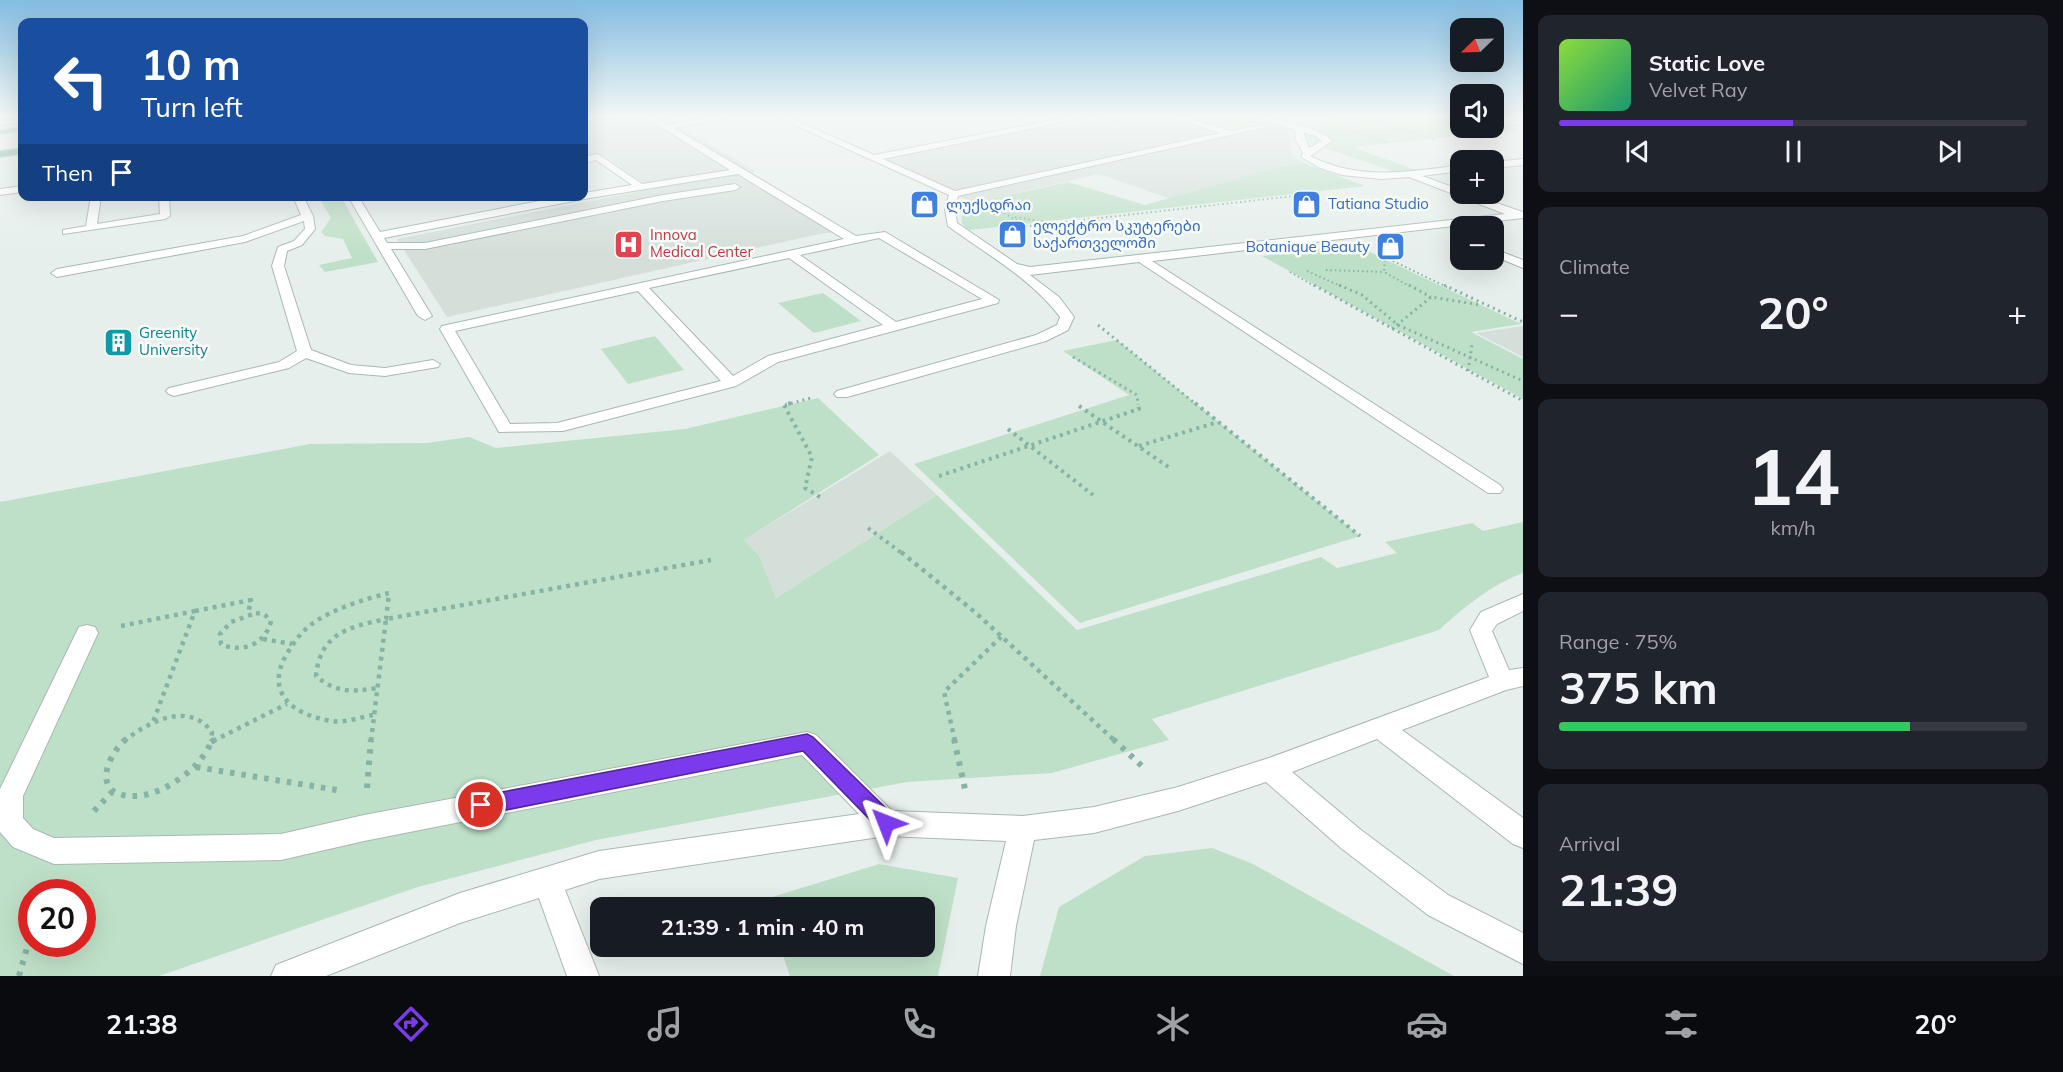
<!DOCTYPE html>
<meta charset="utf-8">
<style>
body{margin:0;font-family:Mulish,"Noto Sans Georgian",sans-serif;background:#20242c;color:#f1f3f6;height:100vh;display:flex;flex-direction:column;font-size:22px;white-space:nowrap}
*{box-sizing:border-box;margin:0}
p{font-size:20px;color:#9ea1a6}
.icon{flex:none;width:33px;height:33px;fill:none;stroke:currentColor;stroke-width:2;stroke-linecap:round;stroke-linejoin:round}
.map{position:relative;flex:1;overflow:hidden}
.details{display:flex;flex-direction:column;gap:15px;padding:15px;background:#0d0f14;width:540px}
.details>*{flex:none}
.guide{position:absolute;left:18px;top:18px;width:570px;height:183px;border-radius:12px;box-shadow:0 6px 24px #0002;background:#1a4fa0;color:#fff;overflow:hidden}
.needle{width:39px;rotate:247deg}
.controls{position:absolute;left:1450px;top:18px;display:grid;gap:12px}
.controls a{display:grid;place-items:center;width:54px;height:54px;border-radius:12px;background:#171b24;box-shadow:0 6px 24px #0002;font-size:30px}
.speed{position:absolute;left:18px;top:879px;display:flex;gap:12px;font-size:30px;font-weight:700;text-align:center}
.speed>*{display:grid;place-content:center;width:78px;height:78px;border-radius:50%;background:#171b24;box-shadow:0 6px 24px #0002;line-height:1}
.speed .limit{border:9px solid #d22;background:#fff;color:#111}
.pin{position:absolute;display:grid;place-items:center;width:51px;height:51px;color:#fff;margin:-26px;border:3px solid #fff;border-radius:50%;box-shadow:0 2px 6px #0007}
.me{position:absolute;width:66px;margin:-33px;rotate:315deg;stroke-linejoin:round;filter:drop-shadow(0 0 4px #0008)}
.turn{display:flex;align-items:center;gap:21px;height:126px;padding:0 24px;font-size:27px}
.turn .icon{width:78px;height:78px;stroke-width:2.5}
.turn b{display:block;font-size:42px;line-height:51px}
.then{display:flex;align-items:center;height:57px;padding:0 24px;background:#0003;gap:12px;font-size:22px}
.big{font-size:45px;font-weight:700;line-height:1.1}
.details .card{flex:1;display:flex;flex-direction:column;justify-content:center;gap:9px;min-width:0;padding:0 21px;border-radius:12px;background:#20242c}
.details .dial{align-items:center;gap:0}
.dial b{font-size:78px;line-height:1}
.song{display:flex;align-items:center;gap:18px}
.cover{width:72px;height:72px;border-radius:9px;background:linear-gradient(135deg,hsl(90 70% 55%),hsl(160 70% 35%))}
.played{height:6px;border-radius:3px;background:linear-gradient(90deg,#7c3aed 50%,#363941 50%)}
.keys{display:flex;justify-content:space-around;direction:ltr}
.heat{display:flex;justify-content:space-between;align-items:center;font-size:33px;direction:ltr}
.charge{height:9px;border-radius:4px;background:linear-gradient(90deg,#34c759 75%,#363941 0)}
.trip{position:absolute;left:590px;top:897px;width:345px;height:60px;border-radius:12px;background:#171b24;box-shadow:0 6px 24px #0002;font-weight:700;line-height:60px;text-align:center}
.tabs{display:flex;height:96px;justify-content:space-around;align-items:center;background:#090b0e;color:#9ea1a6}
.tabs .icon{width:42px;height:42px}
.tabs .active{color:#7c3aed}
.tabs b{font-size:27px;color:#f1f3f6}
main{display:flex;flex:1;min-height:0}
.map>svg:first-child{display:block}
.built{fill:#d4dfda}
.green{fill:#bfe0c8;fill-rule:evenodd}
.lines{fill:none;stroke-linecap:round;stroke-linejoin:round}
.minor-casing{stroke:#a8b8b2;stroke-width:2}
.major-casing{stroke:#c2cac8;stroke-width:2}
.path-far5{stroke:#86b3a5;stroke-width:1.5;stroke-dasharray:1.5 2;stroke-linecap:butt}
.path-far4{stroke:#86b3a5;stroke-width:2;stroke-dasharray:1.5 3;stroke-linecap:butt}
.path-far3{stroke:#86b3a5;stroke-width:3;stroke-dasharray:2 4;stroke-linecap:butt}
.path-far2{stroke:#86b3a5;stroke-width:4;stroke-dasharray:3 4.5;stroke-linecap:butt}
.path-far1{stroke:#86b3a5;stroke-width:4.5;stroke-dasharray:4 5;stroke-linecap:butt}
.path{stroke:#86b3a5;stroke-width:6;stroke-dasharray:4.5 7;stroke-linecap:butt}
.minor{fill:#fff;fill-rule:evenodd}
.major{fill:#6aa596;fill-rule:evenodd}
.route{fill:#7c3aed;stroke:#51269a;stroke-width:1.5}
.labels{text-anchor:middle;stroke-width:5;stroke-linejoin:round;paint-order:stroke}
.far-shop-label{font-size:15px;fill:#366cbe;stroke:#f7fbf9;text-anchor:start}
.far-health-label{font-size:15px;fill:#be3a42;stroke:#f7fbf9;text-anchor:start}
.far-culture-label{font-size:15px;fill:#0d838f;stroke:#f7fbf9;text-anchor:start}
</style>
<main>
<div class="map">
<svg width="1523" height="976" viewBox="0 0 1523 976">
<rect width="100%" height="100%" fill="#e6efeb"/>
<g class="built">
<polygon points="584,117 663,117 755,171 752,173 849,232 824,233 447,317 397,239 652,189 604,156 584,155"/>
<polygon points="1111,117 1191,117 1231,128 1261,122 1288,129 1292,155 1304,163 1279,167 1171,199 1099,174 973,203 868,155 1039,122 1055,128"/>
<polygon points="1523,326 1523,357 1476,333"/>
<polygon points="890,451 937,495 776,598 759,555 744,540"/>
</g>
<g class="green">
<polygon points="1191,117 1242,117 1261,122 1231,128"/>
<polygon points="1344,117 1461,117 1461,128 1494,128 1494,123 1519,130 1352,147 1416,170 1395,172 1296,138 1293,131"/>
<path d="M1304,163L1365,186L969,230L962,224C961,212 963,208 973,203L1068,182L1145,205L1279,167Z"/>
<polygon points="319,197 341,197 378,262 325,272 319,265 352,258 343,239 325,236 321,232 331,218"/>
<polygon points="1353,244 1521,324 1471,332 1523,359 1523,399 1262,256"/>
<polygon points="823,293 861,321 814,333 778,303"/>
<polygon points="655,336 684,370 628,384 601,349"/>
<polygon points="1117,340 1360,536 1080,623 914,464 1129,395 1063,351"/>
<path d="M818,398L879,455L744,540L759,555L776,598L937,495L1077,630L1321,557L1337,568L1397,553L1385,542L1472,523L1483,531L1523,522V573C1492,584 1463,608 1439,630L1152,719L1169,740L1052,773L907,782L596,840L418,887L159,976H0V502L310,444L427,443L469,437L496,448L685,429ZM32,892H82V944H32Z"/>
<polygon points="1212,848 1253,864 1454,976 1040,976 1059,907 1145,856"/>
<polygon points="879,864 958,878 938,976 790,976 780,947 924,946 924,908 768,907 766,899"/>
</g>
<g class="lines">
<defs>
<g id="minor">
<path d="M645,117H655L667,125L714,117H734L674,128L856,236L885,232L999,300L998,303L778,362L736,386L563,431L499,432L440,329L442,326L844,239L738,174L584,199L384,238L387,243H425L663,195L735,184L740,187L735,190L663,201L425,249H391L432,316L425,320L418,316L348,196H358L380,232L565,196H584V193L632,185L596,160L584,163V157L598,154L642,184L730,170ZM879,238L982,299L896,322L800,255ZM789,258L883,325L768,356L733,376L649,288ZM638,291L721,381L557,423L510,424L455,331Z"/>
<path d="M777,117H788L874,155L1070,117H1087L883,159L955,191L1221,133L1170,117H1183L1231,131L1262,125L1266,127L958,196L955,209L957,223L1017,264L1030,267L1505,214L1409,177L1381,179L1342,175L1320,168L1301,157L1303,153L1296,140L1295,130L1251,117C1272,117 1318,126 1332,141L1310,156C1359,181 1409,172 1461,165V171L1422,176L1461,190V194H1470L1523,212V218L1152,261L1500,485L1503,489L1500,493H1488L1139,262L1030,275L1059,297L1074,317L1068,330L1046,341L847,397H837L834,394L837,391L1036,335L1057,325L1060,317C1032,279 986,254 948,226L945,209L949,195ZM1303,132L1316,136L1322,141L1309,148Z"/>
<polygon points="22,119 22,123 0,125 0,121"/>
<polygon points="1523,120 1523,124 1508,126 1504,124"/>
<polygon points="1523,159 1523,165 1494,168 1494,162"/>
<polygon points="22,186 22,192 0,195 0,189"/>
<polygon points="91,196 101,196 97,224 160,214 159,196 169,196 170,216 165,219 63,234 63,230 86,226"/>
<polygon points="293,196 303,196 313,216 315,229 302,245 287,251 284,266 311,350 351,365 385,368 433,360 440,364 438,367 385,376 349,373 306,358 289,368 174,396 169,394 166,391 169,388 279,362 297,351 272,266 278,247 294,241 305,229 304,221 245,242 57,277 51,273 57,269 243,236 301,215"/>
<polygon points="1494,249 1523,260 1523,268 1494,256"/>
<polygon points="1523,594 1523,611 1497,624 1492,631 1509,670 1523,668 1523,686 1506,690 1402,730 1523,818 1523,848 1513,844 1377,739 1292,772 1361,830 1448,895 1523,933 1523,964 1428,915 1341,848 1266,782 1178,811 1094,833 1034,840 1016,926 1010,976 978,976 986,926 1006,841 886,836 599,879 565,890 599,976 567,976 539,898 460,923 326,976 271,976 276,965 460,893 599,851 859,814 802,755 364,841 281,860 54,864 13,847 0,832 0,789 76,633 79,627 87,625 95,627 98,633 23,796 23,818 33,829 54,838 281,834 364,815 807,732 816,735 892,811 1023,816 1094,807 1178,787 1269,758 1489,677 1470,630 1481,612"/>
</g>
<g id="major">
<polygon points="22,127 22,131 0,134 0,130"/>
<polygon points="22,148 22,154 0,157 0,151"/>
</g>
</defs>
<use href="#minor" class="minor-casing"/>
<use href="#major" class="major-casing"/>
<g class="path-far5">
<polyline points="1434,117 1461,125"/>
<polyline points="1375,121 1435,140"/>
<polyline points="1111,122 1138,117"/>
<polyline points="1350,126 1387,117"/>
<polyline points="1468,128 1479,131"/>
<polyline points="1354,131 1389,143"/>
</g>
<g class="path-far4">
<polyline points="1004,213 1026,226"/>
<polyline points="1015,217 1046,222"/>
<polyline points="1012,228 1311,194"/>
<polyline points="1385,260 1384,272 1411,287"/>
<polyline points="1393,261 1447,287"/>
<polyline points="1326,270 1384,272"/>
<polyline points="1307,271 1343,287"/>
<polyline points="1290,272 1316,287"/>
</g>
<g class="path-far3">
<polyline points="1314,285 1523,401"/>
<polyline points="1339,285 1362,295 1398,325 1523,381"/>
<polyline points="1409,285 1431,297"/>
<polyline points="1444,285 1523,322"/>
<polyline points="1098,325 1197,405"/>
<polyline points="1392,329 1431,297 1481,305"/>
<polyline points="1073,357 1137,395 1138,405"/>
<polyline points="1468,371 1472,345"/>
<polyline points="785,405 811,398"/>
</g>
<g class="path-far2">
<polyline points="791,403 784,405 812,457 805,488 820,497"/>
<polyline points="1195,403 1360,536"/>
<polyline points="1079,406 1170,468"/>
<polyline points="1008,429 1093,495"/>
<polyline points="1139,446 1218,422"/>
<polyline points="939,476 1139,409 1138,403"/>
<polyline points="868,528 903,554"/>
</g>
<g class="path-far1">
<polyline points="901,552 976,613 1115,741"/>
<polyline points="195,611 251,600 248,614"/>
<path d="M256,613L264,614L271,621C266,644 241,654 221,644L220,634L231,622Z"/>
<polyline points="121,626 195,611 153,722"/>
<polyline points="263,639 292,644"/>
<path d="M373,715C361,717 345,723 332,721C292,715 263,692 288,652C295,641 302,631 312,624C332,609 365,599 389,593L386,619C349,627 320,633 316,676C336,693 352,692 377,688"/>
<path d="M124,741C149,721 189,701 212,732L211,741"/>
<polyline points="213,741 287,704"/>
<polyline points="371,741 386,619 711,560"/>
<polyline points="955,741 944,692 1001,637"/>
</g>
<g class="path">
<path d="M126,739C103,760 93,798 136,796C157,795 179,781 194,767C201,759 210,750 211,739"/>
<polyline points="954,739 965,789"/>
<polyline points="1113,739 1144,768"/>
<polyline points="211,742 216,739"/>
<polyline points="196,767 343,791"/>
<polyline points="367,788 371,739"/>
<polyline points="94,811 112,792"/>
<polyline points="19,976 32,930"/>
</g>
<use href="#minor" class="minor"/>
<use href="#major" class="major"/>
</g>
<linearGradient id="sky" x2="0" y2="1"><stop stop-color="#84bce0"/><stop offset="0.46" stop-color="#f4f8f6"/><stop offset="1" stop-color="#f4f8f6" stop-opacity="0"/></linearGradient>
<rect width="1523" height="254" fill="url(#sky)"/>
<polygon class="route" points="807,734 813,737 894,816 897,823 894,829 886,832 879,829 803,751 481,815 474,812 471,805 474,799 481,796"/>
<defs>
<symbol id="shop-square" viewBox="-11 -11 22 22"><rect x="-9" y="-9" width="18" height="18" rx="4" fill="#3f7fe0" stroke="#f7fbf9"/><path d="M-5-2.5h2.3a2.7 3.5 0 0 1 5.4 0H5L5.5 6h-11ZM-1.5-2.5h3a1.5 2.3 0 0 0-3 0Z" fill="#fff"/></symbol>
<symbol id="hospital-square" viewBox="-11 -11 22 22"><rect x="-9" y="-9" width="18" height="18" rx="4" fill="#e0444e" stroke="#f7fbf9"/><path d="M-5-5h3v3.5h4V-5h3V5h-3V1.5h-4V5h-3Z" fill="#fff"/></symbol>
<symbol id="building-square" viewBox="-11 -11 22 22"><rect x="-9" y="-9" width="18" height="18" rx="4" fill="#0f9aa8" stroke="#f7fbf9"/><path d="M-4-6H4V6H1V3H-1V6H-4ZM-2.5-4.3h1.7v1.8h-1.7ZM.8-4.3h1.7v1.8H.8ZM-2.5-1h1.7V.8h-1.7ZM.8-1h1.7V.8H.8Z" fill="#fff"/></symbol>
</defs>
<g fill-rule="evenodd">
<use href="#shop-square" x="1290" y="188" width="33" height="33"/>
<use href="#shop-square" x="908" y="188" width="33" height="33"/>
<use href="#shop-square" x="996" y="218" width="33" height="33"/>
<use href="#hospital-square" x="612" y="228" width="33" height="33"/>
<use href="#shop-square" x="1374" y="230" width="33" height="33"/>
<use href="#building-square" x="102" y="326" width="33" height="33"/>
</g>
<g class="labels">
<g class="far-shop-label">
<text x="1328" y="209">Tatiana Studio</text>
<text x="946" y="210">ლუქსდრაი</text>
<text x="1033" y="231">ელექტრო სკუტერები<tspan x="1033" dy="17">საქართველოში</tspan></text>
<text x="1370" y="252" text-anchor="end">Botanique Beauty</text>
</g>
<g class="far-health-label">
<text x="650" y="240">Innova<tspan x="650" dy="17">Medical Center</tspan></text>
</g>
<g class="far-culture-label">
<text x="139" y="338">Greenity<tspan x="139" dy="17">University</tspan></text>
</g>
</g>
</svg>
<div class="controls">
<a><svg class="needle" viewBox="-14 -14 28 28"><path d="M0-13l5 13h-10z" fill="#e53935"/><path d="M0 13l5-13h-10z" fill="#9ea1a6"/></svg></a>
<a><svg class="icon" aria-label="sound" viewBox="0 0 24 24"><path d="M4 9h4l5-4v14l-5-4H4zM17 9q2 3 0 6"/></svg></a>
<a>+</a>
<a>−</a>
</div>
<div class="speed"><div class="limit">20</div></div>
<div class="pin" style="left:481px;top:805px;background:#d93025"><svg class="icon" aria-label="arrive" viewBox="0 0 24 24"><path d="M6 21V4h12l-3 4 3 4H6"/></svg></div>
<svg class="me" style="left:886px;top:823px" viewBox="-20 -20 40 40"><path d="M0-17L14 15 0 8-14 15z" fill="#7c3aed" stroke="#fff" stroke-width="4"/></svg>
<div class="trip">21:39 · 1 min · 40 m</div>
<div class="guide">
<div class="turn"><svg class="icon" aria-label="left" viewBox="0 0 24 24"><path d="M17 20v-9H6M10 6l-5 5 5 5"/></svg><div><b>10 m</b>Turn left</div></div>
<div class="then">Then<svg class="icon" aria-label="arrive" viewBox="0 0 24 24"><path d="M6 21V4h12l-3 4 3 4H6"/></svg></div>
</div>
</div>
<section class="details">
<div class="card">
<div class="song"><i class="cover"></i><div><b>Static Love</b><p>Velvet Ray</p></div></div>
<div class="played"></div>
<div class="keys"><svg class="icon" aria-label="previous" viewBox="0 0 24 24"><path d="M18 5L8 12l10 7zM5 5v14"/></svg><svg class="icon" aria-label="pause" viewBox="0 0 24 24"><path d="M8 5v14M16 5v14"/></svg><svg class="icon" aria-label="next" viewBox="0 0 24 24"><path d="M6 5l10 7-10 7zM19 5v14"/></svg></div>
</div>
<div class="card"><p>Climate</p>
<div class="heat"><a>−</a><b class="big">20°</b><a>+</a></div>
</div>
<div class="card dial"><b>14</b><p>km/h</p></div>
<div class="card"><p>Range · 75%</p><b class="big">375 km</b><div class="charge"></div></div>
<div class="card"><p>Arrival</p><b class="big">21:39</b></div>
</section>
</main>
<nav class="tabs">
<b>21:38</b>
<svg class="icon active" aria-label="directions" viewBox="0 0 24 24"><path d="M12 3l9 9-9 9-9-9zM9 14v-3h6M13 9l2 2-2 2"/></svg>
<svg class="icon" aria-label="music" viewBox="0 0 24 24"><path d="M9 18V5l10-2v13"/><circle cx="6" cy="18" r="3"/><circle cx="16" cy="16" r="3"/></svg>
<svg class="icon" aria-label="phone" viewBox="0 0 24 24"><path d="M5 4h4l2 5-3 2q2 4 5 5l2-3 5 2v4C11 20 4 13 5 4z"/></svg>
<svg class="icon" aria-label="climate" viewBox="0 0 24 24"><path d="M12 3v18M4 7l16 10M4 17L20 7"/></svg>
<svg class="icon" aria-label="car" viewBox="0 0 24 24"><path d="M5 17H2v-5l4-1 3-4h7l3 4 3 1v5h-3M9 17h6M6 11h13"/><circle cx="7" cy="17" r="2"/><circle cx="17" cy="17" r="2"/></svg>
<svg class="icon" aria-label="filters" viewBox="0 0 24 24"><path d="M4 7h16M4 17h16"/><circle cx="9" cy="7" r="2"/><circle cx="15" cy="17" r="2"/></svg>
<b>20°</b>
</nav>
